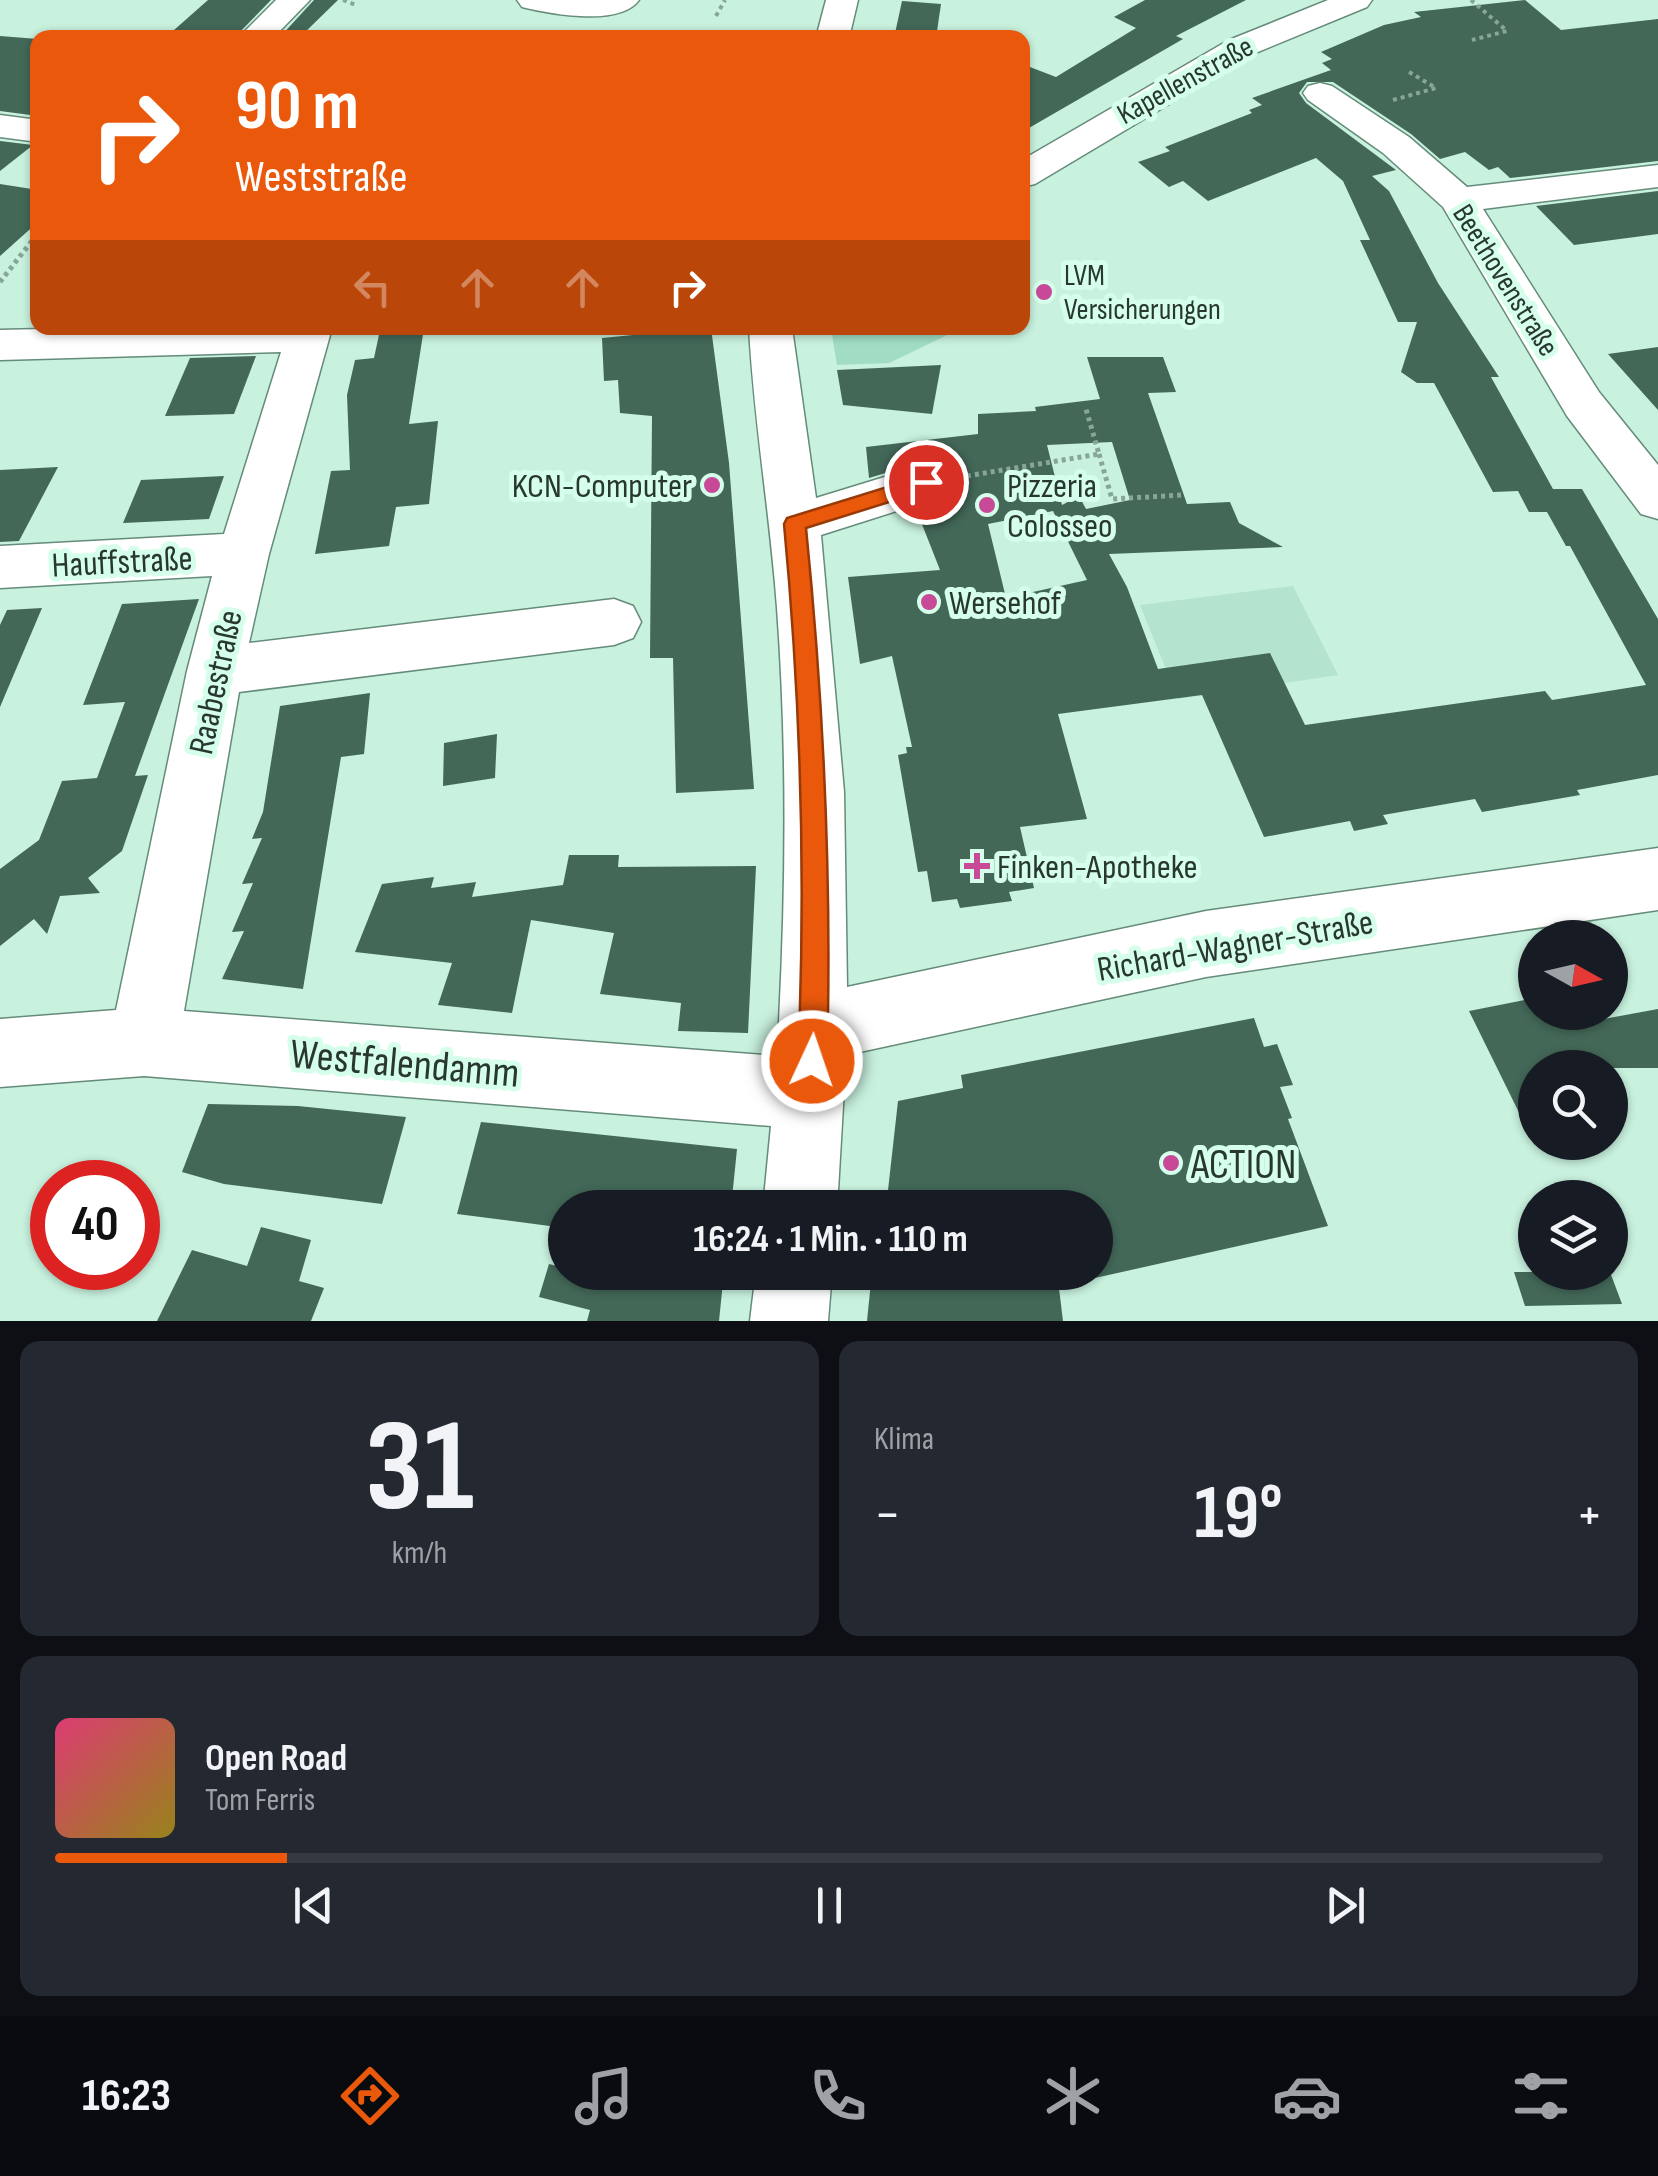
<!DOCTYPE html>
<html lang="de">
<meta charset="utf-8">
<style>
body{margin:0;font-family:"Sofia Sans Condensed",sans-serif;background:#242831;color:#f1f3f6;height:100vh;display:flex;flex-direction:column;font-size:38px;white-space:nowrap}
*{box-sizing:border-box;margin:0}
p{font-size:32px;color:#9ea1a6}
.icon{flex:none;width:55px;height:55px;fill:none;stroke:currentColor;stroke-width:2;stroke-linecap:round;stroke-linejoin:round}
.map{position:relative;height:1321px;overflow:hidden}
.drawer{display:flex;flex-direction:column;gap:20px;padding:20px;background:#0d0f14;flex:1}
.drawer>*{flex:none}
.guide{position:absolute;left:30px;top:30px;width:1000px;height:305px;border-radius:20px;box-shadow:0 2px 8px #0004;background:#ea580c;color:#fff;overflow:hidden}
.needle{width:65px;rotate:98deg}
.fabs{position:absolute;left:1518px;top:920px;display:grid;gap:20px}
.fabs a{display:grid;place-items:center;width:110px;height:110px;border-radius:50%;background:#171b24;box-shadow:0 2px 8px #0004;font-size:50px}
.speed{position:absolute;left:30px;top:1160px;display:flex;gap:20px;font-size:50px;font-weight:700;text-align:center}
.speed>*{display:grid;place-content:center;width:130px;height:130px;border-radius:50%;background:#171b24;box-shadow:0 2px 8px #0004;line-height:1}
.speed .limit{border:15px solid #d22;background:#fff;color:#111}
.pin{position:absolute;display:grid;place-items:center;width:85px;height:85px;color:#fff;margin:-42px;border:5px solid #fff;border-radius:50%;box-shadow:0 2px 10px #0007}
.me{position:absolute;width:110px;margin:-55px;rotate:3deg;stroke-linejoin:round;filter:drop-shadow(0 0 8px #0008)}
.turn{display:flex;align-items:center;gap:35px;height:210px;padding:0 40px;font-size:45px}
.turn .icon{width:130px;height:130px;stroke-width:2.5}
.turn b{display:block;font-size:70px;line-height:85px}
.lanes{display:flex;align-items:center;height:95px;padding:0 40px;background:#0003;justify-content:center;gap:50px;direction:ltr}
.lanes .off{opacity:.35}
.big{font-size:75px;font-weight:700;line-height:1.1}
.drawer .widget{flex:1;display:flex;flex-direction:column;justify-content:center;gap:15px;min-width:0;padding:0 35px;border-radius:20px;background:#242831}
.drawer .dial{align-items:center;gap:0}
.dial b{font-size:130px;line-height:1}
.song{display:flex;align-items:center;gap:30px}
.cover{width:120px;height:120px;border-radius:15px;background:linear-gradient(135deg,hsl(340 70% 55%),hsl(50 70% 35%))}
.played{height:10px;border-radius:5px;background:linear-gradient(90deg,#ea580c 15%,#363941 15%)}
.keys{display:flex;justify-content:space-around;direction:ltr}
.heat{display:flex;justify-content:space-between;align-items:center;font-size:55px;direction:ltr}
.drawer .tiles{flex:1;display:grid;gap:20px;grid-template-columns:1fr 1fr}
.widget:last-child{grid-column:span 2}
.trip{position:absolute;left:548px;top:1190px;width:565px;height:100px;border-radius:50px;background:#171b24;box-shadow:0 2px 8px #0004;font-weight:700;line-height:100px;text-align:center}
.tabs{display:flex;height:160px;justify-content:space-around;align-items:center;background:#090b0e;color:#9ea1a6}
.tabs .icon{width:70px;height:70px}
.tabs .selected{color:#ea580c}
.tabs b{font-size:45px;color:#f1f3f6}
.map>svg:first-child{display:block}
.built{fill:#b4e4cf}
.green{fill:#a0ddc2}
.building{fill:#436858;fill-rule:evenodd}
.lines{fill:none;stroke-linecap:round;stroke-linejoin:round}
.minor-casing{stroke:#658b7a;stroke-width:3}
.major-casing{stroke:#658b7a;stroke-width:3}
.path-far1{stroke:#87a698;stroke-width:4;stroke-dasharray:4 4;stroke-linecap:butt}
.path{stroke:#87a698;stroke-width:5;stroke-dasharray:4 4;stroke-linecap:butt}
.minor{fill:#fff;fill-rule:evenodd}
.major{fill:#fff;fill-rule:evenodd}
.route{fill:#ea580c;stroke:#983908;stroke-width:2.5}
.poi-dot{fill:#c74997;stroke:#d5feeb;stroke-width:4}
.labels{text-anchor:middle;stroke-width:10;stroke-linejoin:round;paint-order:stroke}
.far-street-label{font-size:30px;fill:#283831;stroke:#d5feeb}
.far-poi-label{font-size:30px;fill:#283831;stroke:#d5feeb;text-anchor:start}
.poi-label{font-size:35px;fill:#283831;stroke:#d5feeb;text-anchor:start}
.street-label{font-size:35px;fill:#283831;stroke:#d5feeb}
.near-street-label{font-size:42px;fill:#283831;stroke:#d5feeb}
.near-poi-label{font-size:42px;fill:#283831;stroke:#d5feeb;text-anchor:start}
</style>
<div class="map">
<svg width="1658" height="1321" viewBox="0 0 1658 1321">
<rect width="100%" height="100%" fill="#c8f1de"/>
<polygon class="built" points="1293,586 1338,675 1178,699 1140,605"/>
<polygon class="green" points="831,328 962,328 889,363 837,365"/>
<g class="building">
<polygon points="208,0 271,0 234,38 165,38"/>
<polygon points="314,0 338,0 299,38 279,38"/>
<polygon points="1145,0 1246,0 1176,36 1183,39 1022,132 1022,64 1056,77 1136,28 1114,17"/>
<path d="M1525,0L1561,30L1658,19V161L1510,178L1498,167L1489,170L1465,152L1440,159L1411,134L1333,82H1307L1299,93L1306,103L1396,170L1372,176L1389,191L1438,283L1499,377H1491L1553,489H1582L1658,619V775L1577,790L1580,795L1482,812L1475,799L1383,815L1388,824L1354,831L1350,821L1264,837L1202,695L1058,714L1087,819L1020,827L1034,888L1009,892L1012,901L960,908L957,899L932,902L927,871L918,872L898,755L907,753L906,747H912L892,656L860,664L848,577L940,570L916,509L945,500L954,481L945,466L928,460L869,478L866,447L978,434V414L1036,411L1035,407L1100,399L1087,357H1163L1176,392L1148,393L1187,504L1230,502L1239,523L1283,547L1109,554L1127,587L1158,669L1270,653L1305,725L1545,691L1552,700L1646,685L1570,546H1566L1547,512H1529L1518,491L1493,492L1434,383H1417L1401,372L1417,322H1398L1360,240H1370L1343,181L1316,158L1208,201L1183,181L1169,187L1138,162L1170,151L1165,147L1252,113L1249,110L1262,105L1252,98L1331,70L1322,63L1332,59L1321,52L1384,25L1421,17L1414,12ZM1112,442L1130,500L1086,509L1079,496L1062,505L1047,445ZM1053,511L1087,580L1006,598L988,524Z"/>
<polygon points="902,1 941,4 936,38 894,38"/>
<polygon points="0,36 38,39 38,116 0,111"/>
<polygon points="0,141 33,145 0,171"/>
<polygon points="0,184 38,190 38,222 0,256"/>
<polygon points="1658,191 1658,234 1574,245 1536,206"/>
<polygon points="424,328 409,424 438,421 429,504 396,507 389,546 315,554 331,471 350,470 347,395 355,360 374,358 380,330"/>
<polygon points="664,328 711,328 729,463 754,789 676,793 673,658 650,658 652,416 620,413 618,380 604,381 602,338 664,332"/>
<polygon points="1658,347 1658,410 1608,354"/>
<polygon points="256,356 234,414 165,416 190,358"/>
<polygon points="941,365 932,414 843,405 837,370"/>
<polygon points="58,467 19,541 0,542 0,470"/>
<polygon points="224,476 209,519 123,523 141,480"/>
<polygon points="199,599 135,776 148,775 122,851 88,878 100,893 60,896 47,934 34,919 0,946 0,869 39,840 62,781 97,778 125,702 83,705 122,604"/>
<polygon points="42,608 0,707 0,625 7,610"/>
<polygon points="370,693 364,754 341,757 303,989 222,979 244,931 232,932 253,883 242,884 262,838 252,839 263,812 280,706"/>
<polygon points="497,734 495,778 443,786 444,743"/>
<polygon points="569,855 619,855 618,867 756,866 748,1033 678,1031 681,1003 600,994 614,933 531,920 512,1013 438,1005 452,963 355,952 382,884 434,877 431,888 476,882 472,897 563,885"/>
<polygon points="1535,998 1535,1012 1564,1012 1571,1025 1658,1009 1658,1068 1535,1068 1535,1145 1469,1011"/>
<polygon points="1254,1018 1264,1047 1277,1044 1293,1085 1280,1087 1292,1118 1288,1119 1328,1226 1095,1278 1095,1208 886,1208 898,1101 963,1088 961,1075"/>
<polygon points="208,1104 298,1106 406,1117 382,1204 224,1184 182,1172"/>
<polygon points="481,1122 737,1149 731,1208 565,1208 565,1228 457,1214"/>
<polygon points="261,1227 311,1240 299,1281 324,1288 311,1321 157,1321 192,1250 247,1266"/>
<polygon points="549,1264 565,1268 565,1272 618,1280 626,1272 724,1272 719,1321 587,1321 590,1310 539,1297"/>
<polygon points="872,1272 1057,1272 1063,1321 867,1321"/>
<polygon points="1514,1272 1610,1272 1622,1304 1525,1306"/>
</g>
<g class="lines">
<defs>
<g id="minor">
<polygon points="276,0 310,0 273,38 238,38"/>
<path d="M517,0H639C620,27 550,14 522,7Z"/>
<polygon points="1320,83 1332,86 1409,137 1467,187 1658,165 1658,187 1483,209 1599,392 1658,465 1658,519 1641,514 1567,416 1443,207 1383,153 1308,100 1303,93 1308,86"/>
<path d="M84,328H332L269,554L249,643L614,599L633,606L641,622L633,638L614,645L239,692L184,1011L777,1056C786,907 788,757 777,608C770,514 754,421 749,328H792L816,498L927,464L944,470L951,483L944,496L821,535L844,792L847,987L1206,911L1658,848V910L1206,977L846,1055L837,1208H763L771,1126L144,1076L0,1087V1019L116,1010L187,671L212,576L0,588V546L224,534L281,352L0,360V330Z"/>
<polygon points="756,1272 832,1272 828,1321 750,1321"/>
</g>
<g id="major">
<polygon points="826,0 858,0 849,38 816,38"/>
<polygon points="1328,0 1372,0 1367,7 1253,54 1035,184 1022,187 1022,160 1229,40"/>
<polygon points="0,115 38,120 38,142 0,137"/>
</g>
</defs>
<use href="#minor" class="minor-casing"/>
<use href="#major" class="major-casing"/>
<g class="path-far1">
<polyline points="343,0 356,5"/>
<polyline points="1471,0 1507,31 1472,40"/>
<polyline points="716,16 725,0"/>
<polyline points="1393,100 1436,88 1409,72"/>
</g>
<g class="path">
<polyline points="0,282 38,233"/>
<polyline points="1099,454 1112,499 1183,495"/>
<polyline points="967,476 1099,454 1086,409"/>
</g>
<use href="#minor" class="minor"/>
<use href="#major" class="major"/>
</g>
<path class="route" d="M926,475L934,477V488L806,528C824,706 832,883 827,1061L823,1071L812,1075L802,1071L798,1061C806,881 801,703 784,524L787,518Z"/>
<g class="poi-dot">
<circle cx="1044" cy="292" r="10"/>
<circle cx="712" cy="485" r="10"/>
<circle cx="987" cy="505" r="10"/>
<circle cx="929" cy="602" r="10"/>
<path d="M972 851h10v10h10v10h-10v10h-10v-10h-10v-10h10z"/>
<circle cx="1171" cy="1163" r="10"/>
</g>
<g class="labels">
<g class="far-street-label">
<text transform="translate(1185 80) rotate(-29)" y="10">Kapellenstraße</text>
<text transform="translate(1506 280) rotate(58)" y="10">Beethovenstraße</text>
</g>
<g class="far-poi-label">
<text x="1064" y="285">LVM<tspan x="1064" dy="34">Versicherungen</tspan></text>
</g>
<g class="poi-label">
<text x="692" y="497" text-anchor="end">KCN-Computer</text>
<text x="1007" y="497">Pizzeria<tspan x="1007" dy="40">Colosseo</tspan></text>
<text x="949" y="614">Wersehof</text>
<text x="997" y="878">Finken-Apotheke</text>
</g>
<g class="street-label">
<text transform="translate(122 561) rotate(-3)" y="12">Hauffstraße</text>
<text transform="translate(215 682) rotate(-78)" y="12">Raabestraße</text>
<text transform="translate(1235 945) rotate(-10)" y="12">Richard-Wagner-Straße</text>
</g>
<g class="near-street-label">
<text transform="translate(405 1062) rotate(5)" y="15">Westfalendamm</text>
</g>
<g class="near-poi-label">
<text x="1191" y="1178">ACTION</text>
</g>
</g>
</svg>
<div class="fabs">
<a><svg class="needle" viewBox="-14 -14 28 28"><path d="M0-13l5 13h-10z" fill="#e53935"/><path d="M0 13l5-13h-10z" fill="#9ea1a6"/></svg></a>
<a><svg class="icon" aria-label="search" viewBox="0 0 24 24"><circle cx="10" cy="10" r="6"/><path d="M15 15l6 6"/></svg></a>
<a><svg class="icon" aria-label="layers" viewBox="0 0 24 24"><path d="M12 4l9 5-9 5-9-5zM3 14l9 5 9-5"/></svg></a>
</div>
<div class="speed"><div class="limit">40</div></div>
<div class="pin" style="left:926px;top:482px;background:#d93025"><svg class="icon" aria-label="arrive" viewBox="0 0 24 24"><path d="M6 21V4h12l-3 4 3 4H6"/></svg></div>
<svg class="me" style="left:812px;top:1061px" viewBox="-20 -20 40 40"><circle r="17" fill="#ea580c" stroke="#fff" stroke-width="3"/><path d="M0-11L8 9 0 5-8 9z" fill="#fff"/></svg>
<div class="trip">16:24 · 1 Min. · 110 m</div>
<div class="guide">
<div class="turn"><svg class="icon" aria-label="right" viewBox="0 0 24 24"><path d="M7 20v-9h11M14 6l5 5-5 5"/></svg><div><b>90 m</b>Weststraße</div></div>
<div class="lanes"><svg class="icon off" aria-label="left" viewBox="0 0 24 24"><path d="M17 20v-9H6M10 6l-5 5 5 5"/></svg><svg class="icon off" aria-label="ahead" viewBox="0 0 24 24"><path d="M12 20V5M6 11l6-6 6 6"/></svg><svg class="icon off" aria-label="ahead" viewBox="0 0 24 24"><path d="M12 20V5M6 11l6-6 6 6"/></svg><svg class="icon" aria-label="right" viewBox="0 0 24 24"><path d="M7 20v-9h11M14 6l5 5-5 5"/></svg></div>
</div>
</div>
<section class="drawer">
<div class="tiles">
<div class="widget dial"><b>31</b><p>km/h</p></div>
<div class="widget"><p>Klima</p>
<div class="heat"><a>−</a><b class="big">19°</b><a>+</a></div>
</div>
<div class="widget">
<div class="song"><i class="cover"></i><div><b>Open Road</b><p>Tom Ferris</p></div></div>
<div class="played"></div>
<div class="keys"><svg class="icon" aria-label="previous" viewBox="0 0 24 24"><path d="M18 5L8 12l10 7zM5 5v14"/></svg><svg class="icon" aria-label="pause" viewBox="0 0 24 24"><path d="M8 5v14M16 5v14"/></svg><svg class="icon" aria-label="next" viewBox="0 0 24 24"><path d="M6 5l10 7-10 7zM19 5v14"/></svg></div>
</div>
</div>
</section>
<nav class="tabs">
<b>16:23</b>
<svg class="icon selected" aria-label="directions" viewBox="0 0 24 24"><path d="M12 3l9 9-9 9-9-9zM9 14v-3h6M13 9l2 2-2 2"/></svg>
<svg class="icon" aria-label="music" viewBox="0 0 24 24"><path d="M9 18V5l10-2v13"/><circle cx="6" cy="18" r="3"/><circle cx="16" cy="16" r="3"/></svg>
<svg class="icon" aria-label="phone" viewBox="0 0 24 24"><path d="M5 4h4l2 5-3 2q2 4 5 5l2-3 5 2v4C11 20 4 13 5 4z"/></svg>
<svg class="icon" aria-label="climate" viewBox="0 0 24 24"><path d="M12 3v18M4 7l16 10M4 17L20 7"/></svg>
<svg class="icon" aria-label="car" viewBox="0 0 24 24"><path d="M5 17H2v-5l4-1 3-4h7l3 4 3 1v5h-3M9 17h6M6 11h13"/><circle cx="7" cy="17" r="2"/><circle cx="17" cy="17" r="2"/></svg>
<svg class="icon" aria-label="filters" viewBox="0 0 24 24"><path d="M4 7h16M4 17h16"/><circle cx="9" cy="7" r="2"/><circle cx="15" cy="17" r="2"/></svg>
</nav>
